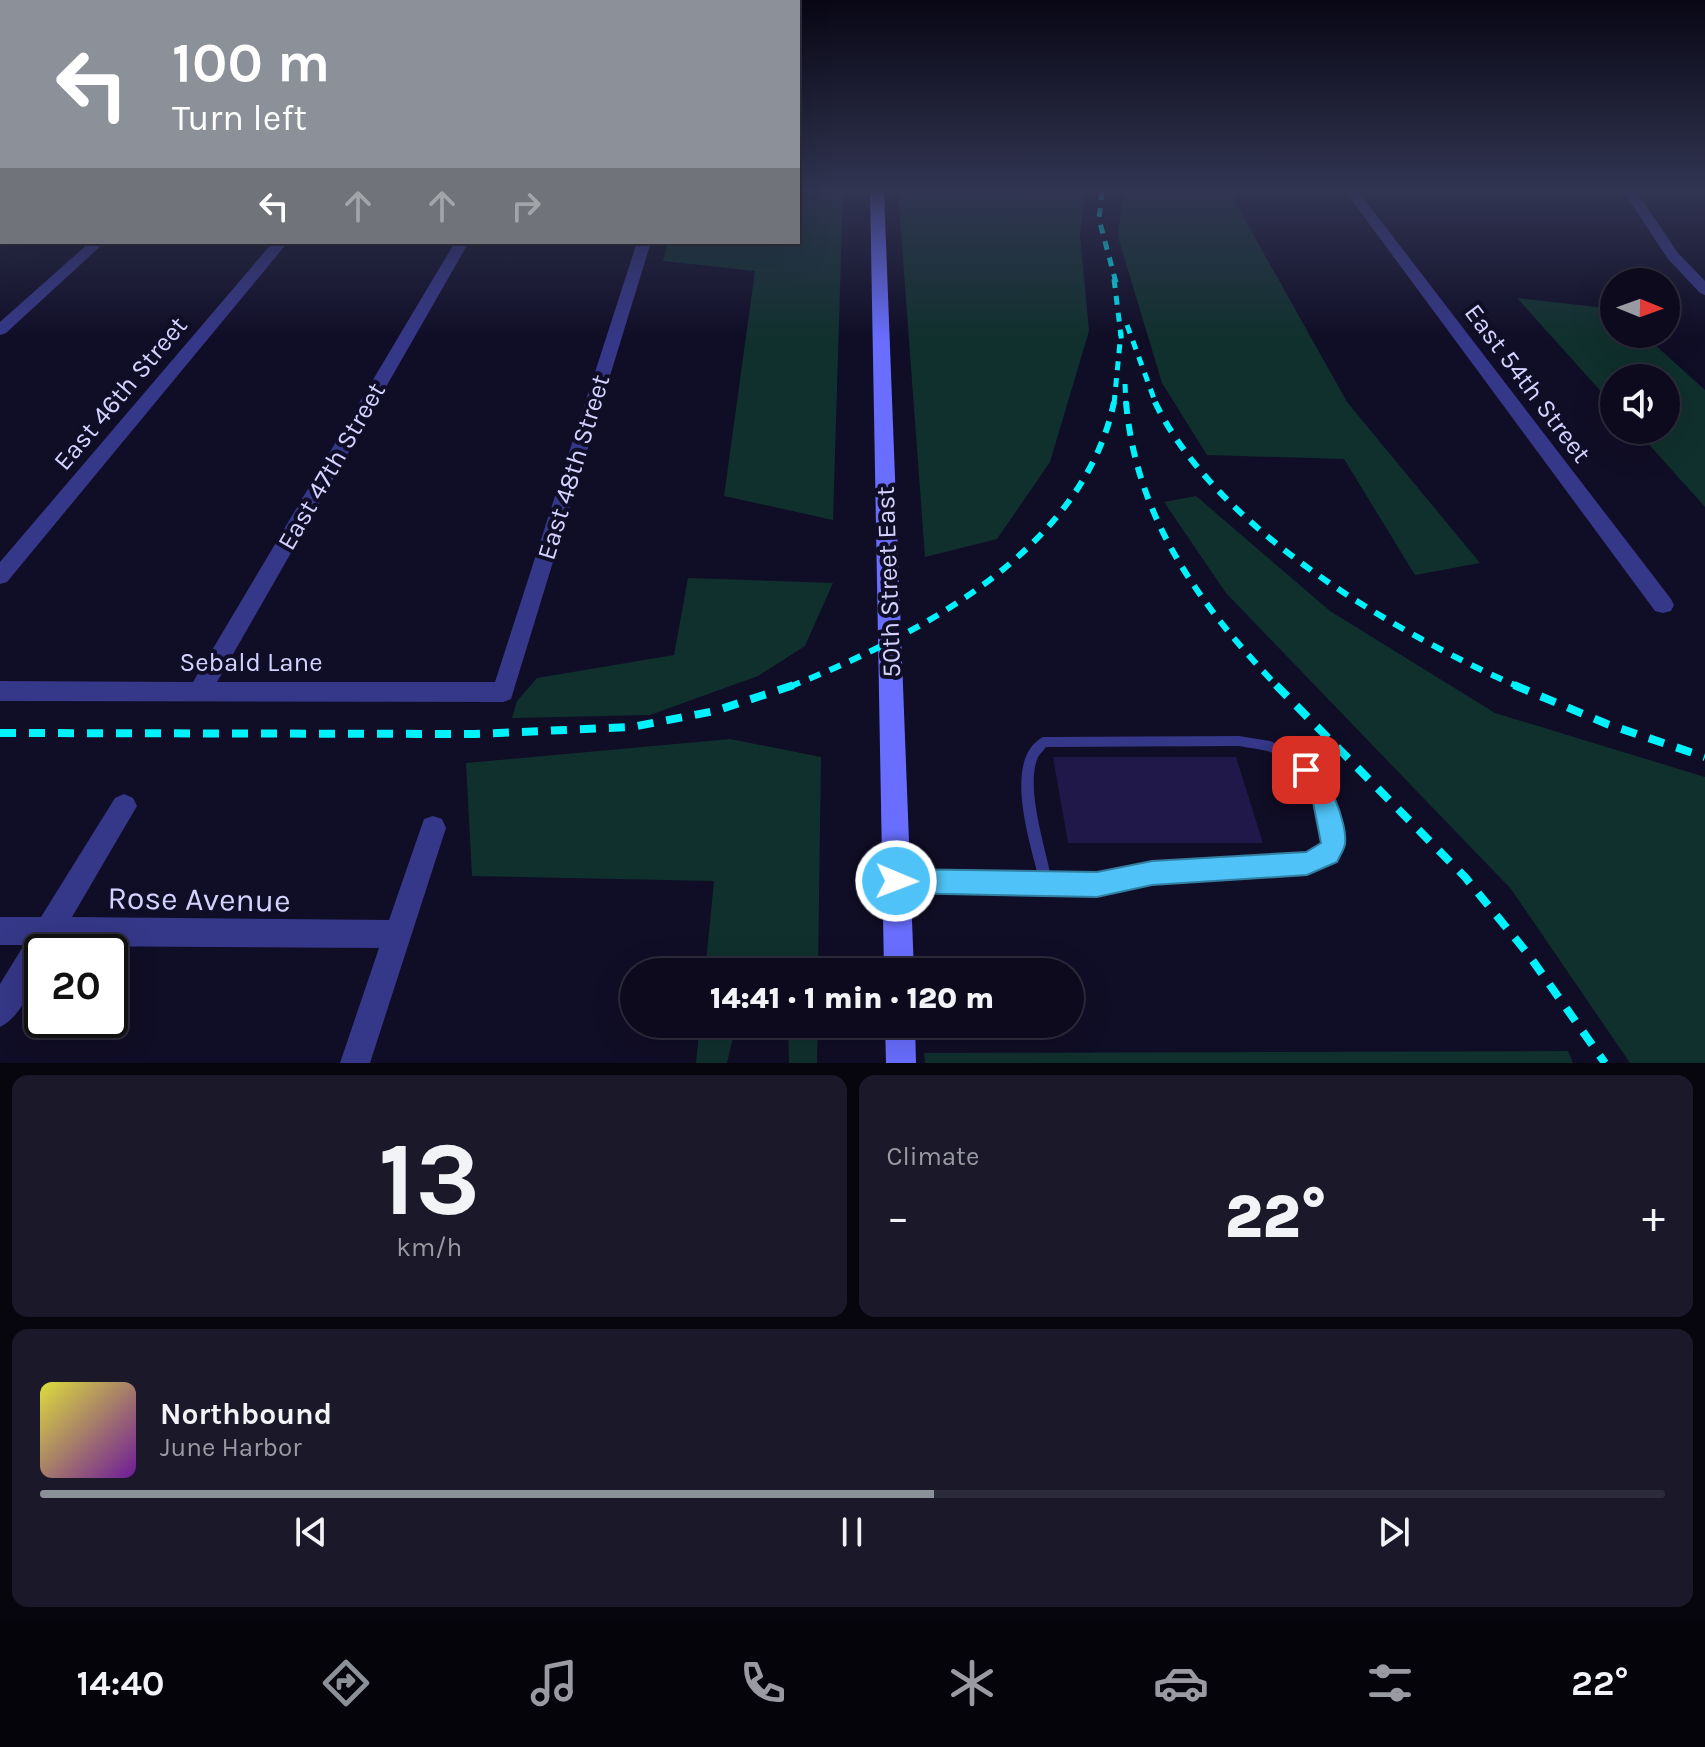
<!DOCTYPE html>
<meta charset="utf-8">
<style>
body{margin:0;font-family:Karla,sans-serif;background:#1a1829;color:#f1f3f6;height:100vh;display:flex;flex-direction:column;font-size:30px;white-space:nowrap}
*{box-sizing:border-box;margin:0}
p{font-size:26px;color:#9a9aa3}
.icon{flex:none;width:44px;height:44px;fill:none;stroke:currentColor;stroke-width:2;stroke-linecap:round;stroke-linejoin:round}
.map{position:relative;height:1063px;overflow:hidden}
.panel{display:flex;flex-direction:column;gap:12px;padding:12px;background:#07060f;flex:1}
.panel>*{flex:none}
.banner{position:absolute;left:0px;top:0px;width:800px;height:244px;box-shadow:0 8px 32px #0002,0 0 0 2px #2c2b3b;background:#8c9099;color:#fff;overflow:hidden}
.needle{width:52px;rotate:91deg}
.fabs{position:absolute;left:1600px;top:268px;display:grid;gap:16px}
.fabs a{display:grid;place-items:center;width:80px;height:80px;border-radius:50%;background:#0c0a1c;box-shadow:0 8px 32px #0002,0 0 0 2px #2c2b3b;font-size:40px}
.speed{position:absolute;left:24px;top:934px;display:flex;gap:16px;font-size:40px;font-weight:700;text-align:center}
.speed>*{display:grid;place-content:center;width:104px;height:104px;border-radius:50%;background:#0c0a1c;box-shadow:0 8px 32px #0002,0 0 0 2px #2c2b3b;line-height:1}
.speed .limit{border:4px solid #111;border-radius:12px;background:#fff;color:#111}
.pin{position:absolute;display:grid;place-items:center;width:68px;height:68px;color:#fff;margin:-34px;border-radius:16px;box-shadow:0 4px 12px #0006}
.me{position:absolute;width:88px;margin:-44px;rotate:91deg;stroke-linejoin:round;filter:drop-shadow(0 0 6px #0008)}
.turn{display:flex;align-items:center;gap:28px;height:168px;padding:0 40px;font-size:36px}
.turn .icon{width:104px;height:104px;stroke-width:2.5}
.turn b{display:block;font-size:56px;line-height:68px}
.lanes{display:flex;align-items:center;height:76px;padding:0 40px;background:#0003;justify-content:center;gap:40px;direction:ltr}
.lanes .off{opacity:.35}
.big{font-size:60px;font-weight:800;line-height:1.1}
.panel .card{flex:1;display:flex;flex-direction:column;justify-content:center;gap:12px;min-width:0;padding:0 28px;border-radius:16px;background:#1a1829}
.panel .dial{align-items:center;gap:0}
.dial b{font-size:104px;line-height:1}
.song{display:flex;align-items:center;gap:24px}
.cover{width:96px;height:96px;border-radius:12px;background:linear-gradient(135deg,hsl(60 70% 55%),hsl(280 70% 35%))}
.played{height:8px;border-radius:4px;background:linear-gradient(90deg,#8c9099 55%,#2c2b3b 55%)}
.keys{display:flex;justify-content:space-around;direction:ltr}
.heat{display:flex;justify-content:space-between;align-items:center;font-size:44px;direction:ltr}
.panel .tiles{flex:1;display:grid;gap:12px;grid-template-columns:1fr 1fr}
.card:last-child{grid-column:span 2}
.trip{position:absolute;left:620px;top:958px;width:464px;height:80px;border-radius:40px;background:#0c0a1c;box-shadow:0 8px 32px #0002,0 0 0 2px #2c2b3b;font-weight:800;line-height:80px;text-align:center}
.dock{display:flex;height:128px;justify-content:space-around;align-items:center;background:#05040b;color:#9a9aa3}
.dock .icon{width:56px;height:56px}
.dock .selected{color:#8c9099}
.dock b{font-size:36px;color:#f1f3f6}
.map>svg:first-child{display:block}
.green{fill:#10302d}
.building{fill:#1f1848}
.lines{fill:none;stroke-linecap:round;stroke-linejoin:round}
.lane{fill:#353788;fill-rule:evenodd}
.street{fill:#353788;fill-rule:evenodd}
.secondary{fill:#696eff;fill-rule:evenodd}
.rail-far2{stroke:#00f2fd;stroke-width:5;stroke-dasharray:9 8;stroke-linecap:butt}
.rail-far1{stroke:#00f2fd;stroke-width:6;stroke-dasharray:12 10;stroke-linecap:butt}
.rail{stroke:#00f2fd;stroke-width:8;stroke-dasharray:16 13;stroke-linecap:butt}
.route{fill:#4fc3f7;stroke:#337fa1;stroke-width:2}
.labels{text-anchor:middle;stroke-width:8;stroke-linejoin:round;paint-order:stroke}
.street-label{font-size:26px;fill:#d4d2ff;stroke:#100d26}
.near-street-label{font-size:32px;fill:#d4d2ff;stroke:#100d26}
</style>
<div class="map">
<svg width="1705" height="1063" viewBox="0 0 1705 1063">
<rect width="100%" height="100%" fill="#100d26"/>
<g class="green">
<polygon points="798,191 843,191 833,520 724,496 755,271 663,261 668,242 798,242"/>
<polygon points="898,191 1085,191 1080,235 1089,331 1050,462 997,539 925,557"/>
<polygon points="1123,191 1233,191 1234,200 1347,402 1480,563 1415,575 1344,459 1207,455 1162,383 1118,237"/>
<polygon points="1517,298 1614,309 1614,334 1643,334 1705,390 1705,507 1636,430 1666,430 1666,378 1614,378 1614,406"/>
<polygon points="1196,496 1330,611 1495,713 1705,777 1705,1063 1630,1063 1511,889 1226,593 1164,502"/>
<polygon points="688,578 833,583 805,646 758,676 650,715 512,718 517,701 537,678 674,655"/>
<polygon points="730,739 821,757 818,972 705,972 714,881 472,876 466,763"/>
<polygon points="700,1024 736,1024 727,1063 696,1063"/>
<polygon points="788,1024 818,1024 817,1063 789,1063"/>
<polygon points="1568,1051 1573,1063 925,1063 924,1053"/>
</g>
<polygon class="building" points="1053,757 1236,757 1263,843 1068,843"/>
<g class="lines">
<path class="lane" d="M1239,736L1270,741L1286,747L1300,757L1309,768L1328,795L1336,814L1340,829V842L1332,858L1307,869L1152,880L1097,891L898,888L893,886L891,881L893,876L898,874L1038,876C1030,841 1002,759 1043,737ZM1239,746C1253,749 1269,749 1281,757C1299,768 1342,828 1324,848C1320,852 1312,854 1307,857L1152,866L1097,877H1051C1045,846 1025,786 1038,757C1040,754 1044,750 1046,747Z"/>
<g class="street">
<polygon points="1345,191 1358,191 1671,599 1674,605 1671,611 1663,613 1655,611"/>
<polygon points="1623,191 1636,191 1678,253 1705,281 1705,295 1700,293 1668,259"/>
<rect x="0" y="228" width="2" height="8"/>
<polygon points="90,242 105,242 6,333 0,335 0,322"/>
<polygon points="273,242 288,242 7,582 0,584 0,562"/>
<polygon points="455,242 469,242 217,682 495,682 637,242 651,242 511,699 503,702 0,701 0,681 193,682"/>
<path d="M124,794L133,798L137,806L72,917L389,920L424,819L433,816L442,819L446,828L370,1063H340L379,948L56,946L52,952H42C42,974 21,1018 0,1027V984L24,945H0V917H41L115,798Z"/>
</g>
<g class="secondary">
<polygon points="870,191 884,191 914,972 884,972"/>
<polygon points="885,1024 915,1024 916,1063 886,1063"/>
</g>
<g class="rail-far2">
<polyline points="1102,191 1099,219 1118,290"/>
<polyline points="1114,279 1122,344"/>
<polyline points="1127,325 1156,404"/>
<polyline points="1125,384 1126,404"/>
<polyline points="1114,404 1121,332"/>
</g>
<g class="rail-far1">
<path d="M1126,402C1136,518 1200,606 1278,687"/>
<path d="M1155,402C1215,528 1395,633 1519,687"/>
<path d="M789,687C917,636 1083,551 1114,402"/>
</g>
<g class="rail">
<polyline points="1276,685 1465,877 1528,954 1605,1063"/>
<polyline points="1514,685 1607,724 1705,757"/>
<polyline points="0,733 475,734 632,727 715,711 794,685"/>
</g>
</g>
<linearGradient id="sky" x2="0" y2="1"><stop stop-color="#090715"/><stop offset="0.56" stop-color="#313552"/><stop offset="1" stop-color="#313552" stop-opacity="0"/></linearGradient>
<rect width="1705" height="340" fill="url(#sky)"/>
<path class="route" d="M1306,760C1326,768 1348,823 1345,844C1344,850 1339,857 1337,862L1307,875L1152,885L1097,897L896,893L888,890L884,881L888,872L896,869L1097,872L1152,861L1306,852L1321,843L1313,802L1294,770L1298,763Z"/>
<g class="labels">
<g class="street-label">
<text transform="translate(1528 383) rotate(53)" y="9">East 54th Street</text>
<text transform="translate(120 393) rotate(-50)" y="9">East 46th Street</text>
<text transform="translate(331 466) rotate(-60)" y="9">East 47th Street</text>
<text transform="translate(573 467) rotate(-73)" y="9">East 48th Street</text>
<text transform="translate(888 582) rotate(-92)" y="9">50th Street East</text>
<text x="251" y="671">Sebald Lane</text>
</g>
<g class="near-street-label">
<text transform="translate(199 899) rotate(1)" y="11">Rose Avenue</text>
</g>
</g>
</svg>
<div class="fabs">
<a><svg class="needle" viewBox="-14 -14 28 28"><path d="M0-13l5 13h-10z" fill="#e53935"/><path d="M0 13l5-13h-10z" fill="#9a9aa3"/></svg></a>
<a><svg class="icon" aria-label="sound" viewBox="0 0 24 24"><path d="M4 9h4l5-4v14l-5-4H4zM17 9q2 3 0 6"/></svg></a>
</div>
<div class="speed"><div class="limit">20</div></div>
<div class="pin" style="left:1306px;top:770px;background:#d93025"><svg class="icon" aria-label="arrive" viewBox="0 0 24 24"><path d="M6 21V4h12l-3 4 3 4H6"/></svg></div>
<svg class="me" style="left:896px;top:881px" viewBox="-20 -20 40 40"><circle r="17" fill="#4fc3f7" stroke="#fff" stroke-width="3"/><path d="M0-11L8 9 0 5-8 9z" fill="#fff"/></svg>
<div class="trip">14:41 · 1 min · 120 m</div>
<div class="banner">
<div class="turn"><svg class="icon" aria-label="left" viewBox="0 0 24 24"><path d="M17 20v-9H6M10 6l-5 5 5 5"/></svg><div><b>100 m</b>Turn left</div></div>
<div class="lanes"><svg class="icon" aria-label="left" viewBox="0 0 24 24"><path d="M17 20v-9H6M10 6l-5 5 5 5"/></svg><svg class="icon off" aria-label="ahead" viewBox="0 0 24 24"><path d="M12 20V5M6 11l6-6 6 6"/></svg><svg class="icon off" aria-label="ahead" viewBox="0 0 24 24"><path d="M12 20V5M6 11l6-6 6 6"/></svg><svg class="icon off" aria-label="right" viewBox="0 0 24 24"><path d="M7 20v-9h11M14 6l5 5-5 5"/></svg></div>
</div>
</div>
<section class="panel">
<div class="tiles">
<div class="card dial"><b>13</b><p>km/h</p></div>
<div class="card"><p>Climate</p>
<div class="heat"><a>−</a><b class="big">22°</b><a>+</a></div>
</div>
<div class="card">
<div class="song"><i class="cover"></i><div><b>Northbound</b><p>June Harbor</p></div></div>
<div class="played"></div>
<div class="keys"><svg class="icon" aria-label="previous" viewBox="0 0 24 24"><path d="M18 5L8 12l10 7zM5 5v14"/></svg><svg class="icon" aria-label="pause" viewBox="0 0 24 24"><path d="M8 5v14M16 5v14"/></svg><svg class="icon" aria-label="next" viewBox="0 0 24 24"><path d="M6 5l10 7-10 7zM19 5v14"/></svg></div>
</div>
</div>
</section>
<nav class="dock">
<b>14:40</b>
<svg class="icon selected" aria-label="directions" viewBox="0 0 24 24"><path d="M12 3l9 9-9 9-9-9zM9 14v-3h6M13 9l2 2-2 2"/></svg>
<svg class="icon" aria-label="music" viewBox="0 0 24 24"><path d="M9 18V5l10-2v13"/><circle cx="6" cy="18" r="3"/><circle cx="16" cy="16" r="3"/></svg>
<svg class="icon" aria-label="phone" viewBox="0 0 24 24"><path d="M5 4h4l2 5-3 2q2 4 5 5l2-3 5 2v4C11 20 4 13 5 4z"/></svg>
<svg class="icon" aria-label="climate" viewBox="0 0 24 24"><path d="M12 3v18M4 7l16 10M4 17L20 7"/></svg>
<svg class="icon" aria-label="car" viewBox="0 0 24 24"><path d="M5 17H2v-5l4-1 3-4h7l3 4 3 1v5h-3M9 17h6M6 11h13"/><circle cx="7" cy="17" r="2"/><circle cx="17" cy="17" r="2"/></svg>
<svg class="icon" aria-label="filters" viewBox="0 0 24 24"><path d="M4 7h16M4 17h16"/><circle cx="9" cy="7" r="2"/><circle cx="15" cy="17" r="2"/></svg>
<b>22°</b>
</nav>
